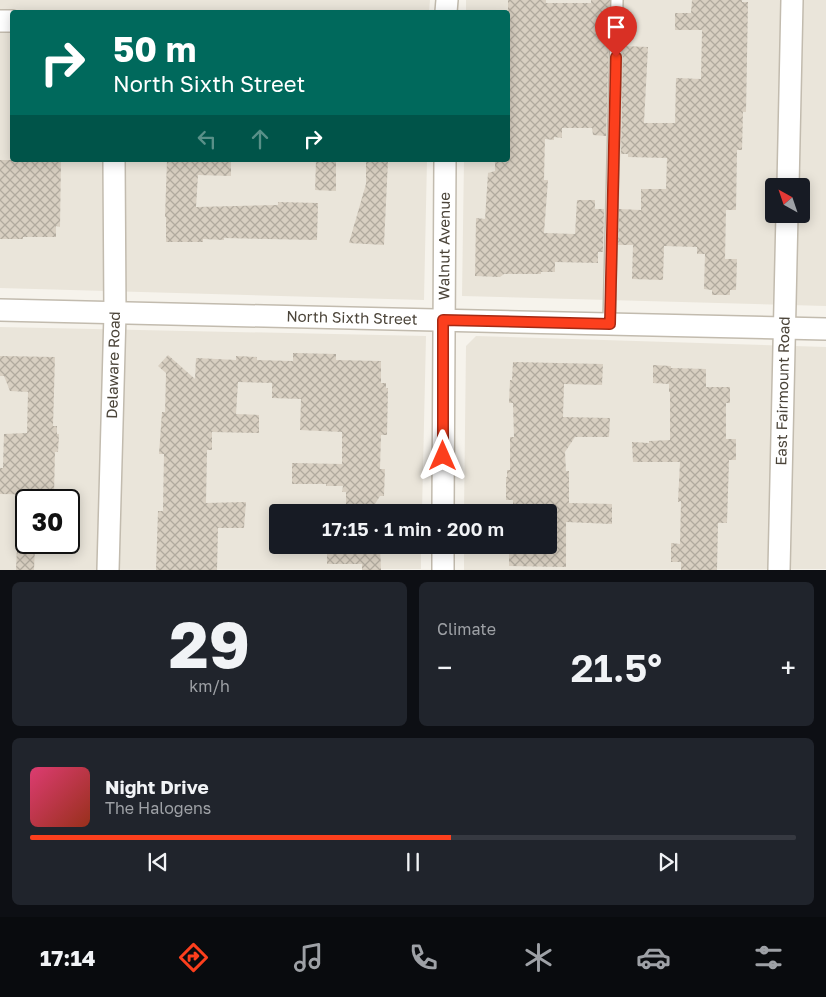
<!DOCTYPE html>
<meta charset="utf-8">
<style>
body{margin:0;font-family:"Golos Text",sans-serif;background:#20242c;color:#f1f3f6;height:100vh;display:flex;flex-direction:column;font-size:19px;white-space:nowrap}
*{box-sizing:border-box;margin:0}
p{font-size:16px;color:#9ea1a6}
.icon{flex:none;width:28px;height:28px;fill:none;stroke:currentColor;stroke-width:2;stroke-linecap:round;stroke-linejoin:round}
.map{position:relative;height:570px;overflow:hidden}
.side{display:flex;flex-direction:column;gap:12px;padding:12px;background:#0d0f14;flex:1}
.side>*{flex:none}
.guide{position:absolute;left:10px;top:10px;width:500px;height:152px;border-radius:5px;box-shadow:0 2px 12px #0003;background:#00695c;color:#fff;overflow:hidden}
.needle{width:32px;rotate:320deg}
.controls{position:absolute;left:765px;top:178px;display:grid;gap:10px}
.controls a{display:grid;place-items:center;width:45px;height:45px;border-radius:5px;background:#171b24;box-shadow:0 2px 12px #0003;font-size:25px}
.speed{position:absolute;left:15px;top:489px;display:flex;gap:10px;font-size:25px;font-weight:700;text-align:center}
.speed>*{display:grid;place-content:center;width:65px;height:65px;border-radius:50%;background:#171b24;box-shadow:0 2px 12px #0003;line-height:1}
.speed .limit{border:2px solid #111;border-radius:8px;background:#fff;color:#111}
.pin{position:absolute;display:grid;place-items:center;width:42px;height:42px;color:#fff;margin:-51px -21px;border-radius:50% 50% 50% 0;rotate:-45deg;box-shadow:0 0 5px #0007}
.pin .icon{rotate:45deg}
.me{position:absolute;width:55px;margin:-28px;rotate:0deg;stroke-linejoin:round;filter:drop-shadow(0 0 4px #0008)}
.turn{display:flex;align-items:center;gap:18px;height:105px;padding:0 20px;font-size:22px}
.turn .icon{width:65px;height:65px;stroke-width:2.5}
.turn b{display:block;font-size:35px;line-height:42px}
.lanes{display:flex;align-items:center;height:48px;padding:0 20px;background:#0003;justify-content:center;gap:25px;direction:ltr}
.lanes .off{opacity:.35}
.big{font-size:38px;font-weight:600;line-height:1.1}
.side .widget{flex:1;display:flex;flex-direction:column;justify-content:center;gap:8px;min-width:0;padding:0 18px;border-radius:8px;background:#20242c}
.side .dial{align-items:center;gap:0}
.dial b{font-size:65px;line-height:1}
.song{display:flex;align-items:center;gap:15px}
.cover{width:60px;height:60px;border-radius:8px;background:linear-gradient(135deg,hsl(340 70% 55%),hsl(10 70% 35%))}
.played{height:5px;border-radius:2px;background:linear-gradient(90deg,#fc3f1d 55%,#363941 55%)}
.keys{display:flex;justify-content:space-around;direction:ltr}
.heat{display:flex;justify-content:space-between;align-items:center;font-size:28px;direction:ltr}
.side .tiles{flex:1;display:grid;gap:12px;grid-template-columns:1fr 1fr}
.widget:last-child{grid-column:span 2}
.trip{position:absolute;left:269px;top:504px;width:288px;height:50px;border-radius:5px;background:#171b24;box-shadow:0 2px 12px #0003;font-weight:600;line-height:50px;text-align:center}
.tab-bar{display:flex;height:80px;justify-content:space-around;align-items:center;background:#090b0e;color:#9ea1a6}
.tab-bar .icon{width:35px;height:35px}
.tab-bar .current{color:#fc3f1d}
.tab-bar b{font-size:22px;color:#f1f3f6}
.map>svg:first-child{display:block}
.residential{fill:#eae5da;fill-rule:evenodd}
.building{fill:url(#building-cross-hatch)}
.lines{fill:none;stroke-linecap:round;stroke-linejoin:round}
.service-casing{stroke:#c2bbae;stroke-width:14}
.minor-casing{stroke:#c2bbae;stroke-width:24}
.service{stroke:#fff;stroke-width:11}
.minor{stroke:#fff;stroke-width:21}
.route-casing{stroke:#a42913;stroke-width:12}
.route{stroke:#fc3f1d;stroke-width:9}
.labels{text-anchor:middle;stroke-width:4;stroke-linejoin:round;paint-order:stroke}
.street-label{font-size:15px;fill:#4b4439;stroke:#fff}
</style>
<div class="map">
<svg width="826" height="570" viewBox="0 0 826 570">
<defs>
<pattern id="building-cross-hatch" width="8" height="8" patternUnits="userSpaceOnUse" patternTransform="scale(1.25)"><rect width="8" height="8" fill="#d8cfc1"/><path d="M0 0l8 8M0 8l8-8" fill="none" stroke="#b1aa9e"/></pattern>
</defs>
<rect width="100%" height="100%" fill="#f6f3ec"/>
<g class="residential">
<polygon points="0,0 430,0 429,12 12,12 12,160 427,160 424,300 0,288"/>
<path d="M466,0H826V306L462,296L464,160H508V12H466ZM774,186H801V214H774Z"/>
<path d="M0,327L426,336L422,512H278V545H421V569L0,570ZM26,500H69V542H26Z"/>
<polygon points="476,336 826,347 826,569 464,570 464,545 548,545 548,512 464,512 466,346"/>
</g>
<g class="building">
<polygon points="508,0 546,0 546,3 591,3 591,0 610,0 606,136 593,135 592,128 562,128 562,138 554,137 554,140 545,139 544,180 548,180 544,233 575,234 577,200 595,200 595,209 604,209 603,252 598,252 598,263 555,262 555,272 541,272 541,274 504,274 500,277 475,276 476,218 485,219 488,173 495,171 495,160 508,160"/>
<polygon points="692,0 742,0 742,2 748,2 746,112 743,112 742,150 737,150 736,210 726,210 725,259 737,259 736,290 730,290 730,295 712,295 712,290 704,289 705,254 697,254 697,247 664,246 663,280 632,279 633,245 618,245 619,209 641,210 641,189 666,189 667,158 628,157 628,154 621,154 623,46 648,47 644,123 675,123 676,78 701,79 702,30 675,30 675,13 691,13"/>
<polygon points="0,160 61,160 60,227 56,226 56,237 23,237 23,239 0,239"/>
<polygon points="167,160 231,160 231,176 198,175 196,207 278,205 278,202 318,203 317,240 224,238 224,240 203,239 203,242 166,242 166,217 165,217"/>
<polygon points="316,160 336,160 336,191 315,190"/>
<polygon points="366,160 388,160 384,245 349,243 366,184"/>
<polygon points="293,353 336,354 336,360 381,361 381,383 386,383 386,388 388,388 387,435 381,435 380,469 385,469 384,496 380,496 373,507 346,507 346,492 342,492 343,486 326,486 326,484 292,484 292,463 342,464 342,432 300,430 301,399 272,398 272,383 238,382 236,414 259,415 259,433 212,432 212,450 207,450 206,503 246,502 244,528 218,528 217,570 156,570 158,511 163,511 164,454 159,454 162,412 165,412 166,373 158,366 168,355 195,379 196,358 236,360 236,356 257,357 257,360 293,361"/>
<polygon points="0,356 55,357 53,426 57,426 57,434 59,434 58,452 55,452 54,495 0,494 0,468 3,468 4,434 27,433 28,392 10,391 4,376 0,376"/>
<polygon points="513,362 603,364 602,385 564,384 563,417 610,418 609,437 575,437 565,452 566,471 569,471 569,503 612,504 612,524 566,522 566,567 509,566 509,545 548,545 548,509 513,509 513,500 506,500 506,477 507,477 507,470 510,470 510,437 514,437 513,403 509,403 510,380 512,380"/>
<polygon points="653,365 671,366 671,368 706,369 706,387 730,387 730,403 726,403 726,439 736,439 736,460 729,460 727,523 718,523 717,570 681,570 681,562 671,562 671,543 680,544 681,501 678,502 680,462 633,462 632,442 649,443 649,441 670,440 670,392 669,392 669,384 653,383"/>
<polygon points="327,545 380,545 381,570 362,570 362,564 327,564"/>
<polygon points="17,547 35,547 34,570 16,570"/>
</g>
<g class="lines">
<defs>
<polyline id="service" points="609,324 617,0"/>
<g id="minor">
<polyline points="446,12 447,0"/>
<polyline points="0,21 12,21"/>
<polyline points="788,186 792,0"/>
<path id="s1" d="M0,310L826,329"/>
<path id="s2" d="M443,512L445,160"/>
<polyline points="443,545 443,570"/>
<path id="s3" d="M108,570L115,313L114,160"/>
<path id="s4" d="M779,570L787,214"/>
</g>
</defs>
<use href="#service" class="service-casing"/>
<use href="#minor" class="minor-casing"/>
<use href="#service" class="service"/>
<use href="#minor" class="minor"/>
</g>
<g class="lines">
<defs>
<polyline id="route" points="443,456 443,320 610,324 616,57"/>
</defs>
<use href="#route" class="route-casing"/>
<use href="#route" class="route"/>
</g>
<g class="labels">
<g class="street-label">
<text dy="5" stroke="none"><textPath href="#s2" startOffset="266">Walnut Avenue</textPath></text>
<text dy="5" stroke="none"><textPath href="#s1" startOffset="352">North Sixth Street</textPath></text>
<text dy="5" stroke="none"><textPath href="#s3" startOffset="205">Delaware Road</textPath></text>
<text dy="5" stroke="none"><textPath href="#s4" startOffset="179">East Fairmount Road</textPath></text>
</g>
</g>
</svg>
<div class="controls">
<a><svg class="needle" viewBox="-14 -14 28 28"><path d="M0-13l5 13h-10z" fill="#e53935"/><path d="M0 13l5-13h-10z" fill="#9ea1a6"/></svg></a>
</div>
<div class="speed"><div class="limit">30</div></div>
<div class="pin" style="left:616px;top:57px;background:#d93025"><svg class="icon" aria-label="arrive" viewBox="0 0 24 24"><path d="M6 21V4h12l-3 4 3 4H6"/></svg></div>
<svg class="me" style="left:443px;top:456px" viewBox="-20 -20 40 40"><path d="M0-17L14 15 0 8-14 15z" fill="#fc3f1d" stroke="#fff" stroke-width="4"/></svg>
<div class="trip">17:15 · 1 min · 200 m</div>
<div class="guide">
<div class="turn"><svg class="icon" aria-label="right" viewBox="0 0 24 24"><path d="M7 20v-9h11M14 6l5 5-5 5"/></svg><div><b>50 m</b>North Sixth Street</div></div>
<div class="lanes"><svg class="icon off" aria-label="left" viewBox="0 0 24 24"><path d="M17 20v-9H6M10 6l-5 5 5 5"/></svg><svg class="icon off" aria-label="ahead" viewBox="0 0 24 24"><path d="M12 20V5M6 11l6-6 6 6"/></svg><svg class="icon" aria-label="right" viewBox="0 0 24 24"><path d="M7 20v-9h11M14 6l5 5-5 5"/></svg></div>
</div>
</div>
<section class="side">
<div class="tiles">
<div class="widget dial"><b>29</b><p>km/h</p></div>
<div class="widget"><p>Climate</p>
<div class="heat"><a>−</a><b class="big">21.5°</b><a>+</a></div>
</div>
<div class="widget">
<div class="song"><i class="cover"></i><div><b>Night Drive</b><p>The Halogens</p></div></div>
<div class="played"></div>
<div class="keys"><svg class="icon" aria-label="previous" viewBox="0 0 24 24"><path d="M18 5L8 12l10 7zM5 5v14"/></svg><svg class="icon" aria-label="pause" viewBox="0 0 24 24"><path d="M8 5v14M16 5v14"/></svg><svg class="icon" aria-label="next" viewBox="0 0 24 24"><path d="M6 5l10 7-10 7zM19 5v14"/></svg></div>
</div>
</div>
</section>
<nav class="tab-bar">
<b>17:14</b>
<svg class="icon current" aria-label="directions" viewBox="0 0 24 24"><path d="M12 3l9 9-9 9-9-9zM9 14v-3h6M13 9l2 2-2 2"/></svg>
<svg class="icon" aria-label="music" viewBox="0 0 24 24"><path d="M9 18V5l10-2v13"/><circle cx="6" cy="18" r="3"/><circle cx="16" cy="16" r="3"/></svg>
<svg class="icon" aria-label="phone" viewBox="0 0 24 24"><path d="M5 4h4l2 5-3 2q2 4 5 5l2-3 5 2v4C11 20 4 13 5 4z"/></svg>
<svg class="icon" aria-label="climate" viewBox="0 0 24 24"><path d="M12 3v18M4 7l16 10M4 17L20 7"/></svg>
<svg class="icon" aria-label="car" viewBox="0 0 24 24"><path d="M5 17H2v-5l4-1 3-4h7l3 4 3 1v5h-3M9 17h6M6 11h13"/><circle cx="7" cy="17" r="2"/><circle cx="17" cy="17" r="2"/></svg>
<svg class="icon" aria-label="filters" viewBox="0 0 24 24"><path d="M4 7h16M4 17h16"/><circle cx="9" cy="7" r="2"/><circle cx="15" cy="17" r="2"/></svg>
</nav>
